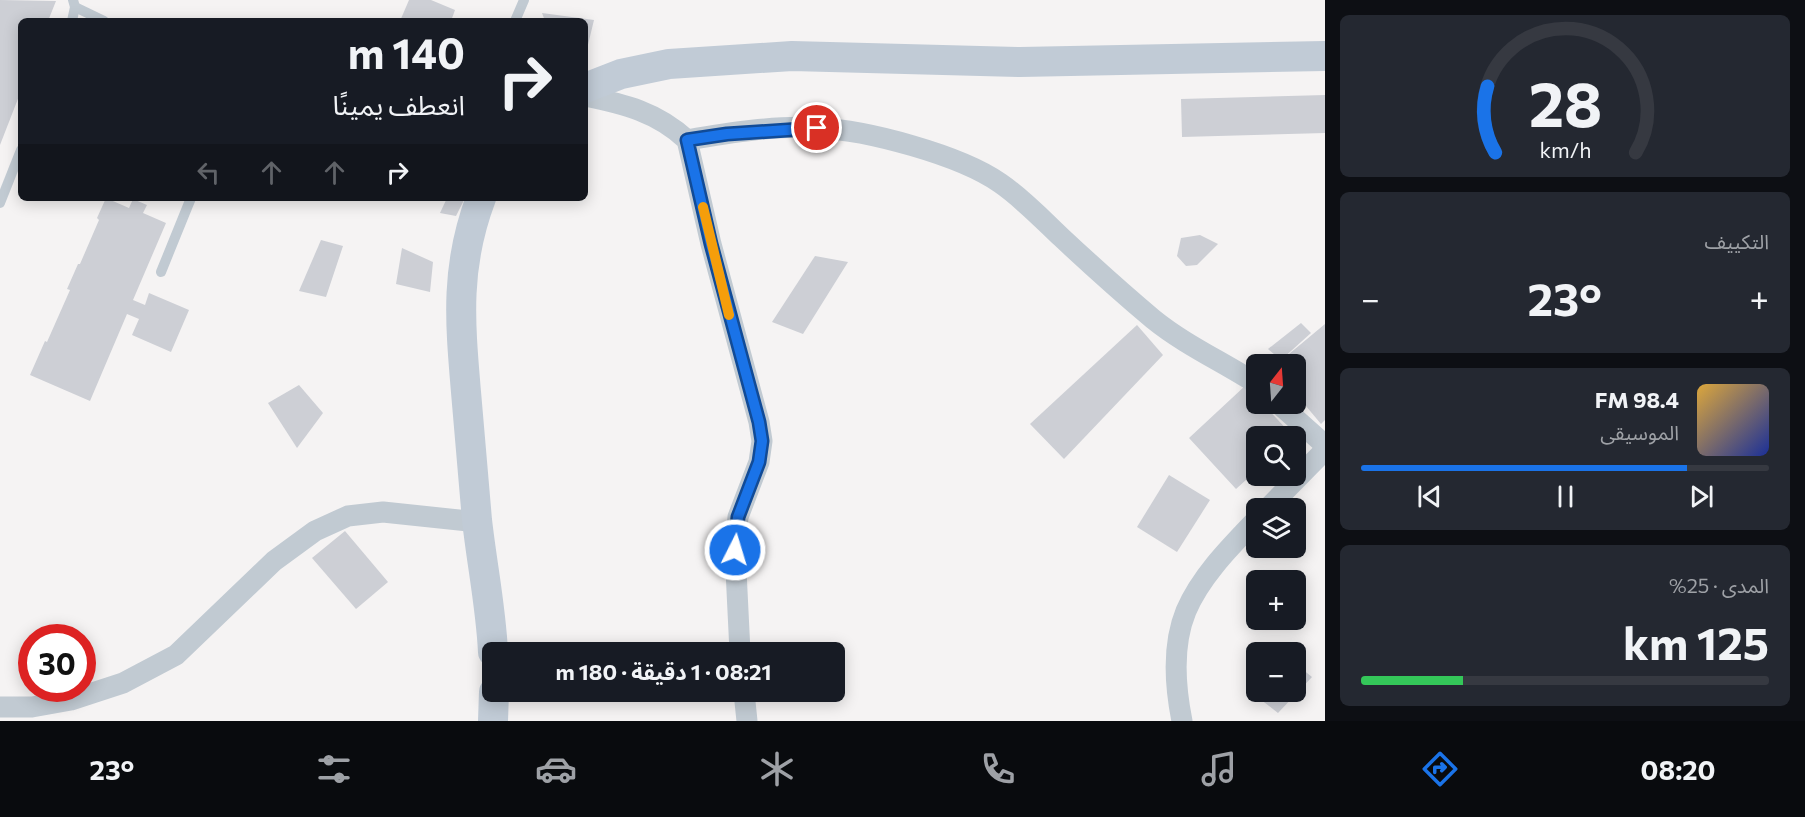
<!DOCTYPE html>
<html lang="ar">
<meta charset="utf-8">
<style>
body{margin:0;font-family:Commissioner,"Noto Sans Arabic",sans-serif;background:#242831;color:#f1f3f6;direction:rtl;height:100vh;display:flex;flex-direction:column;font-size:22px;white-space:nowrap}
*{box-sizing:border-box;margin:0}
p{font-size:20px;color:#9ea1a6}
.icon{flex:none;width:33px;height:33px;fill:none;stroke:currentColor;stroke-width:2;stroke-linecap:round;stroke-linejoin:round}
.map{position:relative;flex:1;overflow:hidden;direction:ltr}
.sheet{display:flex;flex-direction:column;gap:15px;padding:15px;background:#0d0f14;width:480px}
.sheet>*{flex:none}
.banner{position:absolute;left:18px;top:18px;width:570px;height:183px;border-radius:9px;box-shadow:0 3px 15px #0003;direction:rtl;background:#171b24;color:#f1f3f6;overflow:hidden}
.needle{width:39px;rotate:17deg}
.fabs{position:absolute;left:1246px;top:354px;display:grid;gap:12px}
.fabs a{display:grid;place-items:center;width:60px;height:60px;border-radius:9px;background:#171b24;box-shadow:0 3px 15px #0003;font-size:30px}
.speed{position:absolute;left:18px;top:624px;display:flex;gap:12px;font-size:30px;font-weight:700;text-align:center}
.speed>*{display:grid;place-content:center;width:78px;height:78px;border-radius:50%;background:#171b24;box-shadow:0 3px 15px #0003;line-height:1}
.speed .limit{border:9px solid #d22;background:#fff;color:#111}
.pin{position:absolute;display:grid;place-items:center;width:51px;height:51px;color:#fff;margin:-26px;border:3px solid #fff;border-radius:50%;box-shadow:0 2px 6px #0007}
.me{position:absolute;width:66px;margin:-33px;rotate:5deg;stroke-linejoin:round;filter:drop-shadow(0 0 4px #0008)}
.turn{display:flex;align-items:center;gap:21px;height:126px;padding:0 24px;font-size:27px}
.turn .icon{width:78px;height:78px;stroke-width:2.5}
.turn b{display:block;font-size:42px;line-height:51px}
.lanes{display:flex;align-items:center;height:57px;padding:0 24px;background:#0003;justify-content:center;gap:30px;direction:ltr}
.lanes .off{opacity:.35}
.big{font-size:45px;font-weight:700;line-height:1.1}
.sheet .card{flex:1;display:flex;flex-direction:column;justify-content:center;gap:9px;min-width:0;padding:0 21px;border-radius:9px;background:#242831}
.sheet .dial{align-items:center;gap:0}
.dial svg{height:156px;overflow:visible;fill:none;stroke:#363941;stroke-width:7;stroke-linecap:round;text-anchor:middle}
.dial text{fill:#f1f3f6;stroke:none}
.song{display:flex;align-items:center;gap:18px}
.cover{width:72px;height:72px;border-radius:9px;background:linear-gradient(135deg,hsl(40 70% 55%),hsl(230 70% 35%))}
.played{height:6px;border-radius:3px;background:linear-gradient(90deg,#1a73e8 80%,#363941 80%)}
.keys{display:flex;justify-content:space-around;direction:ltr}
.heat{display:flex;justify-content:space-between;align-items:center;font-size:33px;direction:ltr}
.charge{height:9px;border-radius:4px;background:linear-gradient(90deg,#34c759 25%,#363941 0)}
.trip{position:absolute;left:482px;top:642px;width:363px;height:60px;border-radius:9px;background:#171b24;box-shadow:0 3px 15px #0003;font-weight:700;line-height:60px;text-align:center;direction:rtl}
.tabs{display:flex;height:96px;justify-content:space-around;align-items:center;background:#090b0e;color:#9ea1a6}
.tabs .icon{width:42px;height:42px}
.tabs .active{color:#1a73e8}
.tabs b{font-size:27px;color:#f1f3f6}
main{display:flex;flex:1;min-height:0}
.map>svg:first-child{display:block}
.building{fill:#cdcfd5}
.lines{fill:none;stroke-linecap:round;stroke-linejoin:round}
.service{stroke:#c1cad2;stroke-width:10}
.minor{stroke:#c1cad2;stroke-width:21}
.secondary{stroke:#c1cbd6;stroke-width:30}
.route-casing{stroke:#114b97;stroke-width:15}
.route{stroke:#1a73e8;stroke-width:10}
.slow{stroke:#f59e0b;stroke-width:10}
</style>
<main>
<section class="sheet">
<div class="card dial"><svg viewBox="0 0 100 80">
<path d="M14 69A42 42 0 1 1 86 69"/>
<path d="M14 69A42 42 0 0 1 10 35" stroke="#1a73e8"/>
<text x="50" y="56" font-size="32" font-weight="700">28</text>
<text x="50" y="72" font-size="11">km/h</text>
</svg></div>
<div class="card"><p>التكييف</p>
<div class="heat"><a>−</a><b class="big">23°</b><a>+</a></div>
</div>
<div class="card">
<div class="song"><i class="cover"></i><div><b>98.4 FM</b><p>الموسيقى</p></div></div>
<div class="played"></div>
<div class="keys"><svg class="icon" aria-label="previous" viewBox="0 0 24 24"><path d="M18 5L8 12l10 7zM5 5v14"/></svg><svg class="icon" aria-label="pause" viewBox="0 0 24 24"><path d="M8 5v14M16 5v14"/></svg><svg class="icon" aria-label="next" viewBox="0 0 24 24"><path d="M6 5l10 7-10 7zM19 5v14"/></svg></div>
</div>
<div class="card"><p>المدى · 25%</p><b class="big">125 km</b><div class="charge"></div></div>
</section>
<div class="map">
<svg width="1325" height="721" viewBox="0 0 1325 721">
<rect width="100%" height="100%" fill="#f5f3f3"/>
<g class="building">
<polygon points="0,0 56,1 48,21 21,21 21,91 0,145"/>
<polygon points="409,0 431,0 455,10 451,21 400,21"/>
<polygon points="542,13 594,20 586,53 585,21 545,21"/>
<polygon points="1325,95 1325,133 1182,137 1181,99"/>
<polygon points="106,198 129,208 133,199 147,205 143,213 166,223 133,300 145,305 149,293 189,310 171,352 132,335 139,319 127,314 90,401 30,375 45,341 47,342 70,290 67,289 78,264 80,264 99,220 97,218"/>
<polygon points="447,198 465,198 456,216 440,213"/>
<polygon points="1200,235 1218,244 1197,265 1186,266 1177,256 1181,238"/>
<polygon points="321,240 343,246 326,297 299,291"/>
<polygon points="402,248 433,262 430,292 396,284"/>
<polygon points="815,256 848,262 803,334 772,322"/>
<polygon points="1301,323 1311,333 1281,360 1268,349"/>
<polygon points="1325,324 1325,420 1321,424 1296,394 1296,364 1277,364"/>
<polygon points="1137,325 1163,355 1064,459 1030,424"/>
<polygon points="299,385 323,413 297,448 268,403"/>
<polygon points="1246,385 1257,397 1257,404 1263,404 1293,436 1257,436 1257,470 1236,489 1189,438"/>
<polygon points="1169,475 1210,500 1177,552 1137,527"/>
<polygon points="345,531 388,582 356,609 312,558"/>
<polygon points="1296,664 1312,677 1278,713 1256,696 1258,692 1296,692"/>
</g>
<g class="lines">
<g class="service">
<polyline points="75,7 104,21"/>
<polyline points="72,21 75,7 73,0"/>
<polyline points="515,21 524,0"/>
<polyline points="0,203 21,150"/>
<polyline points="161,272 191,198"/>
</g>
<g class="minor">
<path d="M585,96C624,104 657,112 687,140L711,244L759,422L762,441L759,462L738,517L735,550L740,652"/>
<path d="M687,140C728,133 776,125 818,128C867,130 960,155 1000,183C1022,198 1042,219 1061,237C1091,265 1122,293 1153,319C1185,345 1223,362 1257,384"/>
<polyline points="1279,404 1325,445"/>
<polyline points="1268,508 1325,450"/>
<polyline points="744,692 747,721"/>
<polyline points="0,707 32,707 71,700 123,683 176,655 274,561 315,531 348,516 383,512 478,522"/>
<path d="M1182,721C1175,686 1172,645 1186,611C1201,576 1231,546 1257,519"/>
</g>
<g class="secondary">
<polyline points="585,88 621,74 669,64 792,56 1020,62 1325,56"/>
<path d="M481,198C455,267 460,321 466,392C470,435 473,478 477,520C482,565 491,608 493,652"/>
<polyline points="493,721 494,692"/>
</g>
</g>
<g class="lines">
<defs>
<polyline id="route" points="735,550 738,517 759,462 762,441 759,422 711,244 687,140 727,134 817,128"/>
</defs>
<use href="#route" class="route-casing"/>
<use href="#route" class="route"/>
<polyline class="slow" points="703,207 729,315"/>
</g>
</svg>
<div class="fabs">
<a><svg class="needle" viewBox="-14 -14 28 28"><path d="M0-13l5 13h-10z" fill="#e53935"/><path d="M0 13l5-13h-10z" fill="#9ea1a6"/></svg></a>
<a><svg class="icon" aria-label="search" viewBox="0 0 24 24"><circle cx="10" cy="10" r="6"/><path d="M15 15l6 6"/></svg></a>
<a><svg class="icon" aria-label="layers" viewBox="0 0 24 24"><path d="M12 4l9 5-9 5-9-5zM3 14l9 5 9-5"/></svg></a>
<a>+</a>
<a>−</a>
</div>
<div class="speed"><div class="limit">30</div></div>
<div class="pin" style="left:817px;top:128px;background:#d93025"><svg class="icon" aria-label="arrive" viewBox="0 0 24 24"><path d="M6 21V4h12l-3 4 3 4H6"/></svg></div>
<svg class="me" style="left:735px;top:550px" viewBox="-20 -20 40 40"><circle r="17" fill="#1a73e8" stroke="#fff" stroke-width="3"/><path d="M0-11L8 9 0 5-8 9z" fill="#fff"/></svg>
<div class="trip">08:21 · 1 دقيقة · 180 m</div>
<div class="banner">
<div class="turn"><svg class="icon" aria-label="right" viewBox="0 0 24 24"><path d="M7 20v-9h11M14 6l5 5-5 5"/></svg><div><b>140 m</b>انعطف يمينًا</div></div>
<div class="lanes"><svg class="icon off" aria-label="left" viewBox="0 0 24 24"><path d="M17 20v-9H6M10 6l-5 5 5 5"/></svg><svg class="icon off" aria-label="ahead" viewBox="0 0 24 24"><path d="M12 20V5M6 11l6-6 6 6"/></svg><svg class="icon off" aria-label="ahead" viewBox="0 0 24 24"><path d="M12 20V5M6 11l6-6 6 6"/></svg><svg class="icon" aria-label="right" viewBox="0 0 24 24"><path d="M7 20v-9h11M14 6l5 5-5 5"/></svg></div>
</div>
</div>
</main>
<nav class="tabs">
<b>08:20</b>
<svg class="icon active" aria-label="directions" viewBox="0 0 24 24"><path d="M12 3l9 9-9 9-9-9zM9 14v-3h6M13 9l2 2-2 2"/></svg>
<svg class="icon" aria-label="music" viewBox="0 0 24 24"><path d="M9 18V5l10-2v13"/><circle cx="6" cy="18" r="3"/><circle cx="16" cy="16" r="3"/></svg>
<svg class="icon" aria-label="phone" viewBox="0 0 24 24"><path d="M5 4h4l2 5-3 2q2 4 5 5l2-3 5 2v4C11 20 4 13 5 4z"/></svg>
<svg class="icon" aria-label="climate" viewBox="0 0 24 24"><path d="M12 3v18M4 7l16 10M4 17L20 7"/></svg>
<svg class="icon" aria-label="car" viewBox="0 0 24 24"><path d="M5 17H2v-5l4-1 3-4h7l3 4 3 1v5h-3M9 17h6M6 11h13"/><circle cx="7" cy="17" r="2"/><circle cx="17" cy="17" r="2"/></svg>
<svg class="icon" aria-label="filters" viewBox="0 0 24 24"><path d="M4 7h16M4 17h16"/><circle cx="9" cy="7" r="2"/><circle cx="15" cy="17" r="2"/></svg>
<b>23°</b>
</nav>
